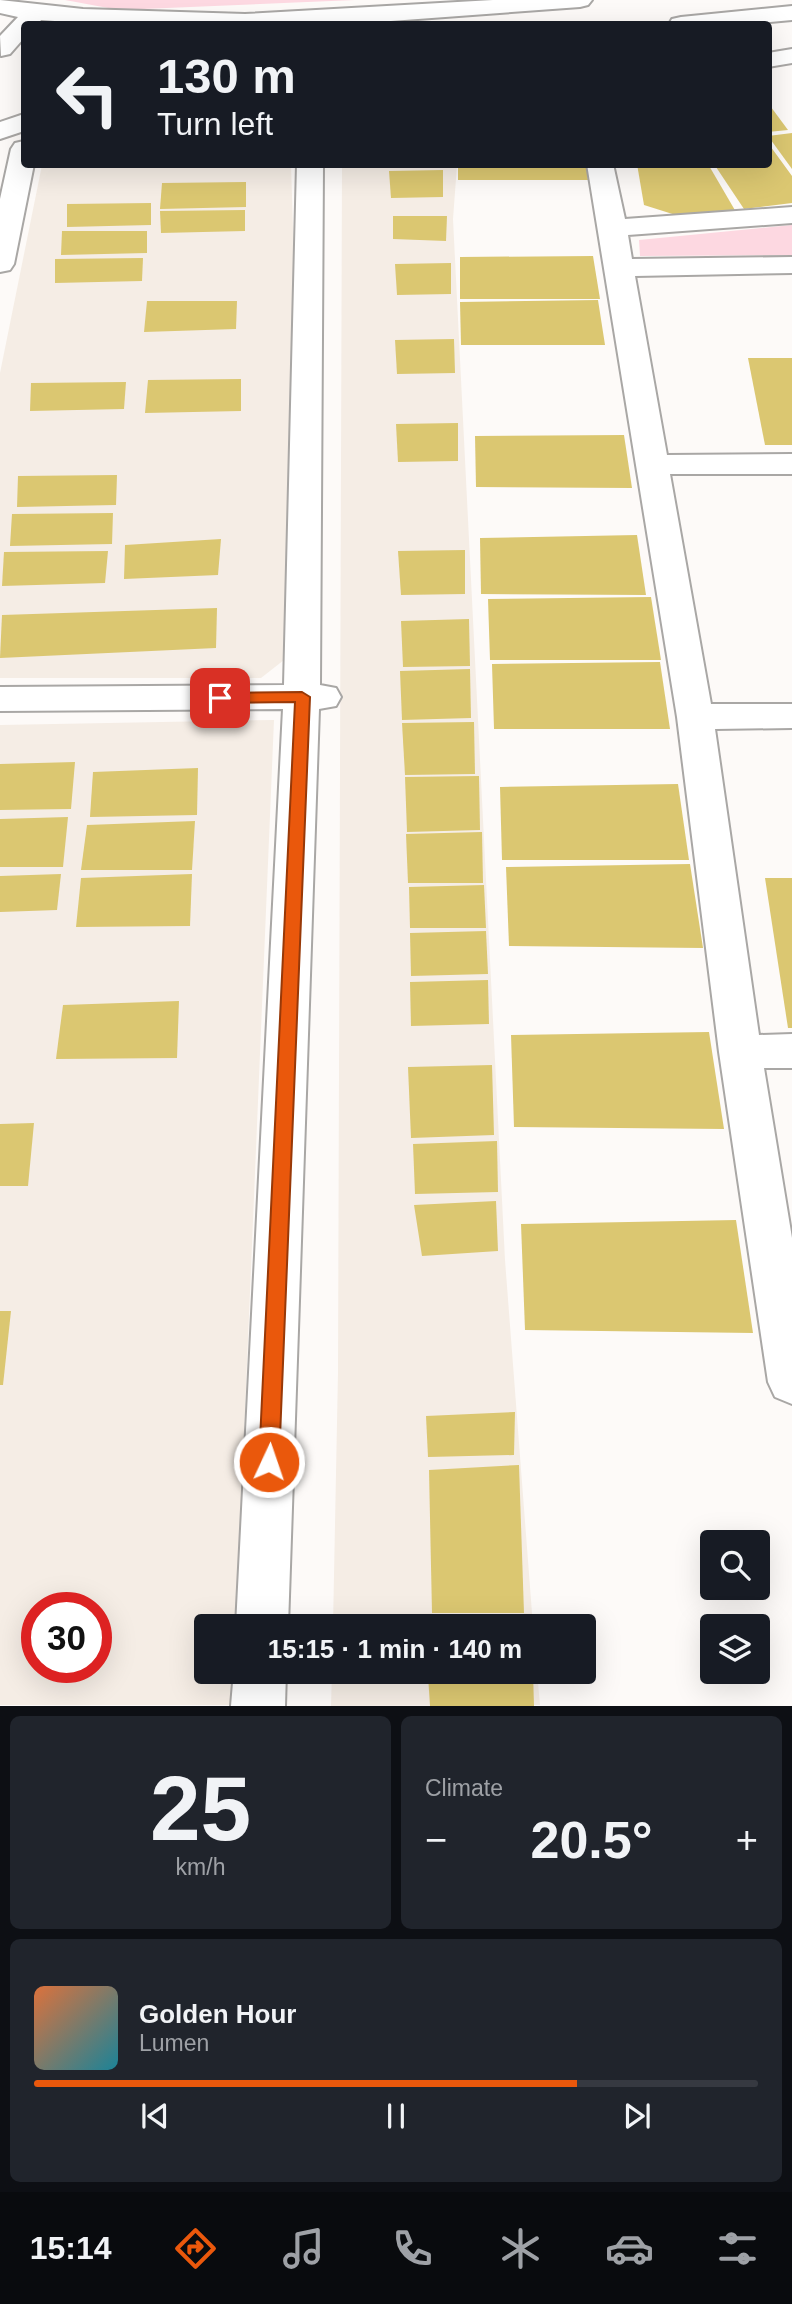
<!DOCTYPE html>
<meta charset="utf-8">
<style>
body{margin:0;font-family:Helvetica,sans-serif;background:#20242c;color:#f1f3f6;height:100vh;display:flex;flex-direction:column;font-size:26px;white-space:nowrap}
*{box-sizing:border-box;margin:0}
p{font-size:23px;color:#9ea1a6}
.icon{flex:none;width:38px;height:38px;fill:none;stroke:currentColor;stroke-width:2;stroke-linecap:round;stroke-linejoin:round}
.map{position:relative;height:1706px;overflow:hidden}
.sheet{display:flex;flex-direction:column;gap:10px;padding:10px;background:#0d0f14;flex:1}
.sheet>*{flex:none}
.banner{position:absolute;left:21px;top:21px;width:751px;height:147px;border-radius:7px;box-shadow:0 7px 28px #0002;background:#171b24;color:#f1f3f6;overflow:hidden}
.fabs{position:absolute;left:700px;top:1530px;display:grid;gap:14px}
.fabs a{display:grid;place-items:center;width:70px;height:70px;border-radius:7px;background:#171b24;box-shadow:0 7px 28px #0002;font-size:35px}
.speed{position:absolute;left:21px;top:1592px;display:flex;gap:14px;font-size:35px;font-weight:700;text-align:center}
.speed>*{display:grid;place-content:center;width:91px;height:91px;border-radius:50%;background:#171b24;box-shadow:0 7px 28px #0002;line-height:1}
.speed .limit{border:10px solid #d22;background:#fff;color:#111}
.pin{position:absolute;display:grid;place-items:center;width:60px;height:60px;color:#fff;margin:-30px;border-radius:14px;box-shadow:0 4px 10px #0006}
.me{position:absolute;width:77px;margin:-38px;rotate:3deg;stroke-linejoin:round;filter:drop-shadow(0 0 5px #0008)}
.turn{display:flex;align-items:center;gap:24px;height:147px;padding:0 21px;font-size:32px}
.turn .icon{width:91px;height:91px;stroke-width:2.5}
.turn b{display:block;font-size:49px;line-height:60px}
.big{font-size:52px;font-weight:700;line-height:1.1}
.sheet .tile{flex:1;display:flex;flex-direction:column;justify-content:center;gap:10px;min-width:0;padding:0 24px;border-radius:10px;background:#20242c}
.sheet .dial{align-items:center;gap:0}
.dial b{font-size:91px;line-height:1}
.song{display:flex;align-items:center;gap:21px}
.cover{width:84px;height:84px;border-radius:10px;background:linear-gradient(135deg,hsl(20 70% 55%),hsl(190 70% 35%))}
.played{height:7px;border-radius:4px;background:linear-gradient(90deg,#ea580c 75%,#363941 75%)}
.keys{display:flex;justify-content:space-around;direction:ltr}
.heat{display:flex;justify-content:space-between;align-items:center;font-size:38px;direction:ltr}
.sheet .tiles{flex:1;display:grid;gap:10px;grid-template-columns:1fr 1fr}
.tile:last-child{grid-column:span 2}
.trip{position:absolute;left:194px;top:1614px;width:402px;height:70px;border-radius:7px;background:#171b24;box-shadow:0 7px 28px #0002;font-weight:700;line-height:70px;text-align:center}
.dock{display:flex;height:112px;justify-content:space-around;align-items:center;background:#090b0e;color:#9ea1a6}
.dock .icon{width:49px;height:49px}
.dock .current{color:#ea580c}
.dock b{font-size:32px;color:#f1f3f6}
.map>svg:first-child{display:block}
.built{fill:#f5ede5;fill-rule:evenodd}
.green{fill:#fdd8e1}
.building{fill:#dbc771}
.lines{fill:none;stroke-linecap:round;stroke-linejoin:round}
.minor-casing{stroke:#a9a7a5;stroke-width:4}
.minor{fill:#fff;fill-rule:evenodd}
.route{fill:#ea580c;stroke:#983908;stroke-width:2}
</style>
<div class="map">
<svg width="792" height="1706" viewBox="0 0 792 1706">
<rect width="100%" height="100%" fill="#fdfaf8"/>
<g class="built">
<polygon points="42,165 291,165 304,573 284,660 261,678 0,678 0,373"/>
<polygon points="342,165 457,165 453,219 505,1260 533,1626 333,1626 338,1372"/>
<path d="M274,720L236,1626H206V1671H234L233,1705H0V725ZM37,1608H96V1668H37Z"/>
<polygon points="332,1671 537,1671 540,1705 331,1706"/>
</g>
<g class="green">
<polygon points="65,0 355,0 119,10"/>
<polygon points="792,225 792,255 640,256 639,240"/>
</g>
<g class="building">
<polygon points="768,103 788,130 768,132"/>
<polygon points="792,133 792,169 768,136"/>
<polygon points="768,143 792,176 792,203 744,209 714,164 768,164"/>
<polygon points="458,164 586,164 588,180 458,180"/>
<polygon points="637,164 708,164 736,212 682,217 644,205"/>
<polygon points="443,170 443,197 391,198 389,171"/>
<polygon points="246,182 246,207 160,209 162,183"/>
<polygon points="151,203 151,225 67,227 67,204"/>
<polygon points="245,210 245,231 161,233 160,211"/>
<polygon points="393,216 447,216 446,241 393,239"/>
<polygon points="62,231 147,231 147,253 61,255"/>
<polygon points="593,256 600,299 460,299 460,257"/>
<polygon points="143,258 142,281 55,283 55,259"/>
<polygon points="451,263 451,294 397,295 395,264"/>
<polygon points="598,300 605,345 461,345 460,302"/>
<polygon points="147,301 237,301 236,329 144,332"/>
<polygon points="454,339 455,373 397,374 395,340"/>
<polygon points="748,358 792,358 792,445 765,445"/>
<polygon points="241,379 241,411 145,413 148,380"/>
<polygon points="126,382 124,409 30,411 31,383"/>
<polygon points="458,423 458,461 398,462 396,424"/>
<polygon points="624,435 632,488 476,487 475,436"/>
<polygon points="117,475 116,505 17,507 18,476"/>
<polygon points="113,513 112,544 10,546 12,514"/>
<polygon points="637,535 646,595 481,594 480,538"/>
<polygon points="221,539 218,575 124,579 125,545"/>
<polygon points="465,550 465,594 401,595 398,551"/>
<polygon points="108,551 105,583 2,586 4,552"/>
<polygon points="651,597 661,660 490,660 488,599"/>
<polygon points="217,608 216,648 0,658 2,615"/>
<polygon points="469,619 470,666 403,667 401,621"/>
<polygon points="660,662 670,729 494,729 492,664"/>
<polygon points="470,669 471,718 402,720 400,671"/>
<polygon points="474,722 475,774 405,775 402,723"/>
<polygon points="75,762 71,809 0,810 0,764"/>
<polygon points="198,768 197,815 90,817 93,772"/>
<polygon points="479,776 480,830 407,832 405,777"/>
<polygon points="678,784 689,860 502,860 500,787"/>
<polygon points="68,817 63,867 0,867 0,819"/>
<polygon points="195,821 192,870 81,870 87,825"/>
<polygon points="482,832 483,883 408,883 406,834"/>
<polygon points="690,864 703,948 509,946 506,867"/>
<polygon points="61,874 57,910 0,912 0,876"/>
<polygon points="192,874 190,926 76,927 81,878"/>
<polygon points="765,878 792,878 792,1028 788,1028"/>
<polygon points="484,885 486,928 410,928 409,887"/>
<polygon points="486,931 488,974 411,976 410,933"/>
<polygon points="488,980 489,1024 411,1026 410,982"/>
<polygon points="179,1001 177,1058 56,1059 63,1005"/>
<polygon points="709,1032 724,1129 514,1127 511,1035"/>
<polygon points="492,1065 494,1135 411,1138 408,1067"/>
<polygon points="34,1123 28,1186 0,1186 0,1124"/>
<polygon points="497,1141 498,1192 415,1194 413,1144"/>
<polygon points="496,1201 498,1251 422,1256 414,1205"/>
<polygon points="736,1220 753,1333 525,1330 521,1224"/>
<polygon points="0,1311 11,1311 3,1385 0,1385"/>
<polygon points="515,1412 514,1455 428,1457 426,1416"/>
<polygon points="519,1465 524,1613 432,1613 429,1470"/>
<polygon points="527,1616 527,1626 431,1626 431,1622"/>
<polygon points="533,1672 534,1706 430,1706 428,1675"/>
</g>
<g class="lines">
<defs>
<g id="minor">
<polygon points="0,0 83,9 245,14 493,0 592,0 588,5 580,7 350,24 96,24 41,20 38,24 24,24 24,38 10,54 1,56 0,36 18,17 0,13"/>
<polygon points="792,6 792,20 748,24 669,24 672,19 681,17"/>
<polygon points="792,49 792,63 768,67 768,53"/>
<polygon points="24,114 24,131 0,139 0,122"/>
<polygon points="24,141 24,164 34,164 14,264 10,270 0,272 0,199 11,149 15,143"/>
<polygon points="297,164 323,164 320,685 336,688 341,697 336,706 319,709 288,1626 236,1626 283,709 0,711 0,687 284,685"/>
<polygon points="587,164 613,164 625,219 792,207 792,223 628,235 632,259 792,257 792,273 635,276 667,455 792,454 792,474 670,474 711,704 792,704 792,728 715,729 759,1035 792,1034 792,1068 764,1068 792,1238 792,1404 775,1397 768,1382 719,1052 677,717"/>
<polygon points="234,1671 286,1671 285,1706 231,1706"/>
</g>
</defs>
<use href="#minor" class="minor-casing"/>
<use href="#minor" class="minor"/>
</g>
<polygon class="route" points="302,692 310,697 279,1462 276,1469 269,1471 262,1469 259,1462 295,702 220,703 213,698 220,693"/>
</svg>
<div class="fabs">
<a><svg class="icon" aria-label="search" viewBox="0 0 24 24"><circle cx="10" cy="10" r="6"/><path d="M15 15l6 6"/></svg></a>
<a><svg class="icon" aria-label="layers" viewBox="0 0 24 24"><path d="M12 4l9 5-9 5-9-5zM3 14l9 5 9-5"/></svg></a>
</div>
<div class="speed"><div class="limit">30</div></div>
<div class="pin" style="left:220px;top:698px;background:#d93025"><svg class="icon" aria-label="arrive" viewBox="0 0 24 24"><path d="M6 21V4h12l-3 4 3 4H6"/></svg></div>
<svg class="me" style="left:269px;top:1462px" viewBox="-20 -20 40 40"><circle r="17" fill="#ea580c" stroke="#fff" stroke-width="3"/><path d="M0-11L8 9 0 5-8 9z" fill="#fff"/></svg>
<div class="trip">15:15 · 1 min · 140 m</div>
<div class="banner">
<div class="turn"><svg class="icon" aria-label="left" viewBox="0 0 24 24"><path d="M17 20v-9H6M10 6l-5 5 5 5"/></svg><div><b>130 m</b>Turn left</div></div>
</div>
</div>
<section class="sheet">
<div class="tiles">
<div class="tile dial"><b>25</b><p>km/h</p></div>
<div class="tile"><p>Climate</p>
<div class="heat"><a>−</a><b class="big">20.5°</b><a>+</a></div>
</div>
<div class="tile">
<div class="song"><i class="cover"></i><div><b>Golden Hour</b><p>Lumen</p></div></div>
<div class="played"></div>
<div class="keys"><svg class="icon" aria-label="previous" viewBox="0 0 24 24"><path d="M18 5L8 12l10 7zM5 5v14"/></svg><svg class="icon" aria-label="pause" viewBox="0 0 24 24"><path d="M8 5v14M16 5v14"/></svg><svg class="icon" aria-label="next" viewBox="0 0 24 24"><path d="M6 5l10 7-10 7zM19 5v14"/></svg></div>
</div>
</div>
</section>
<nav class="dock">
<b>15:14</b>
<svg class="icon current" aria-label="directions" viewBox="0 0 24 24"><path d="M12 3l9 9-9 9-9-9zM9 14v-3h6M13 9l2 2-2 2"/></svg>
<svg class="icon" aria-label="music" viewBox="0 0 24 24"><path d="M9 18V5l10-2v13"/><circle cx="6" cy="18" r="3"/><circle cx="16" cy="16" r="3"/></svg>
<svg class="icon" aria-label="phone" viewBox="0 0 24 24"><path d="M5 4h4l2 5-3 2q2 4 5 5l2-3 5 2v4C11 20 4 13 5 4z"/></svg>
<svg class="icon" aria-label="climate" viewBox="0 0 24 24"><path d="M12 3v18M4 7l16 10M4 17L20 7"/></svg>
<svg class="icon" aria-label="car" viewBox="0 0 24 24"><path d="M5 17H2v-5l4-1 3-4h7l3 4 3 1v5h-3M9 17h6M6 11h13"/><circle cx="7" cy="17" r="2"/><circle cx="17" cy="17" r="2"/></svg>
<svg class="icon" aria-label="filters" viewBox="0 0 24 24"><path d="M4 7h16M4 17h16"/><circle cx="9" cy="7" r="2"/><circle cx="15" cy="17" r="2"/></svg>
</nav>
